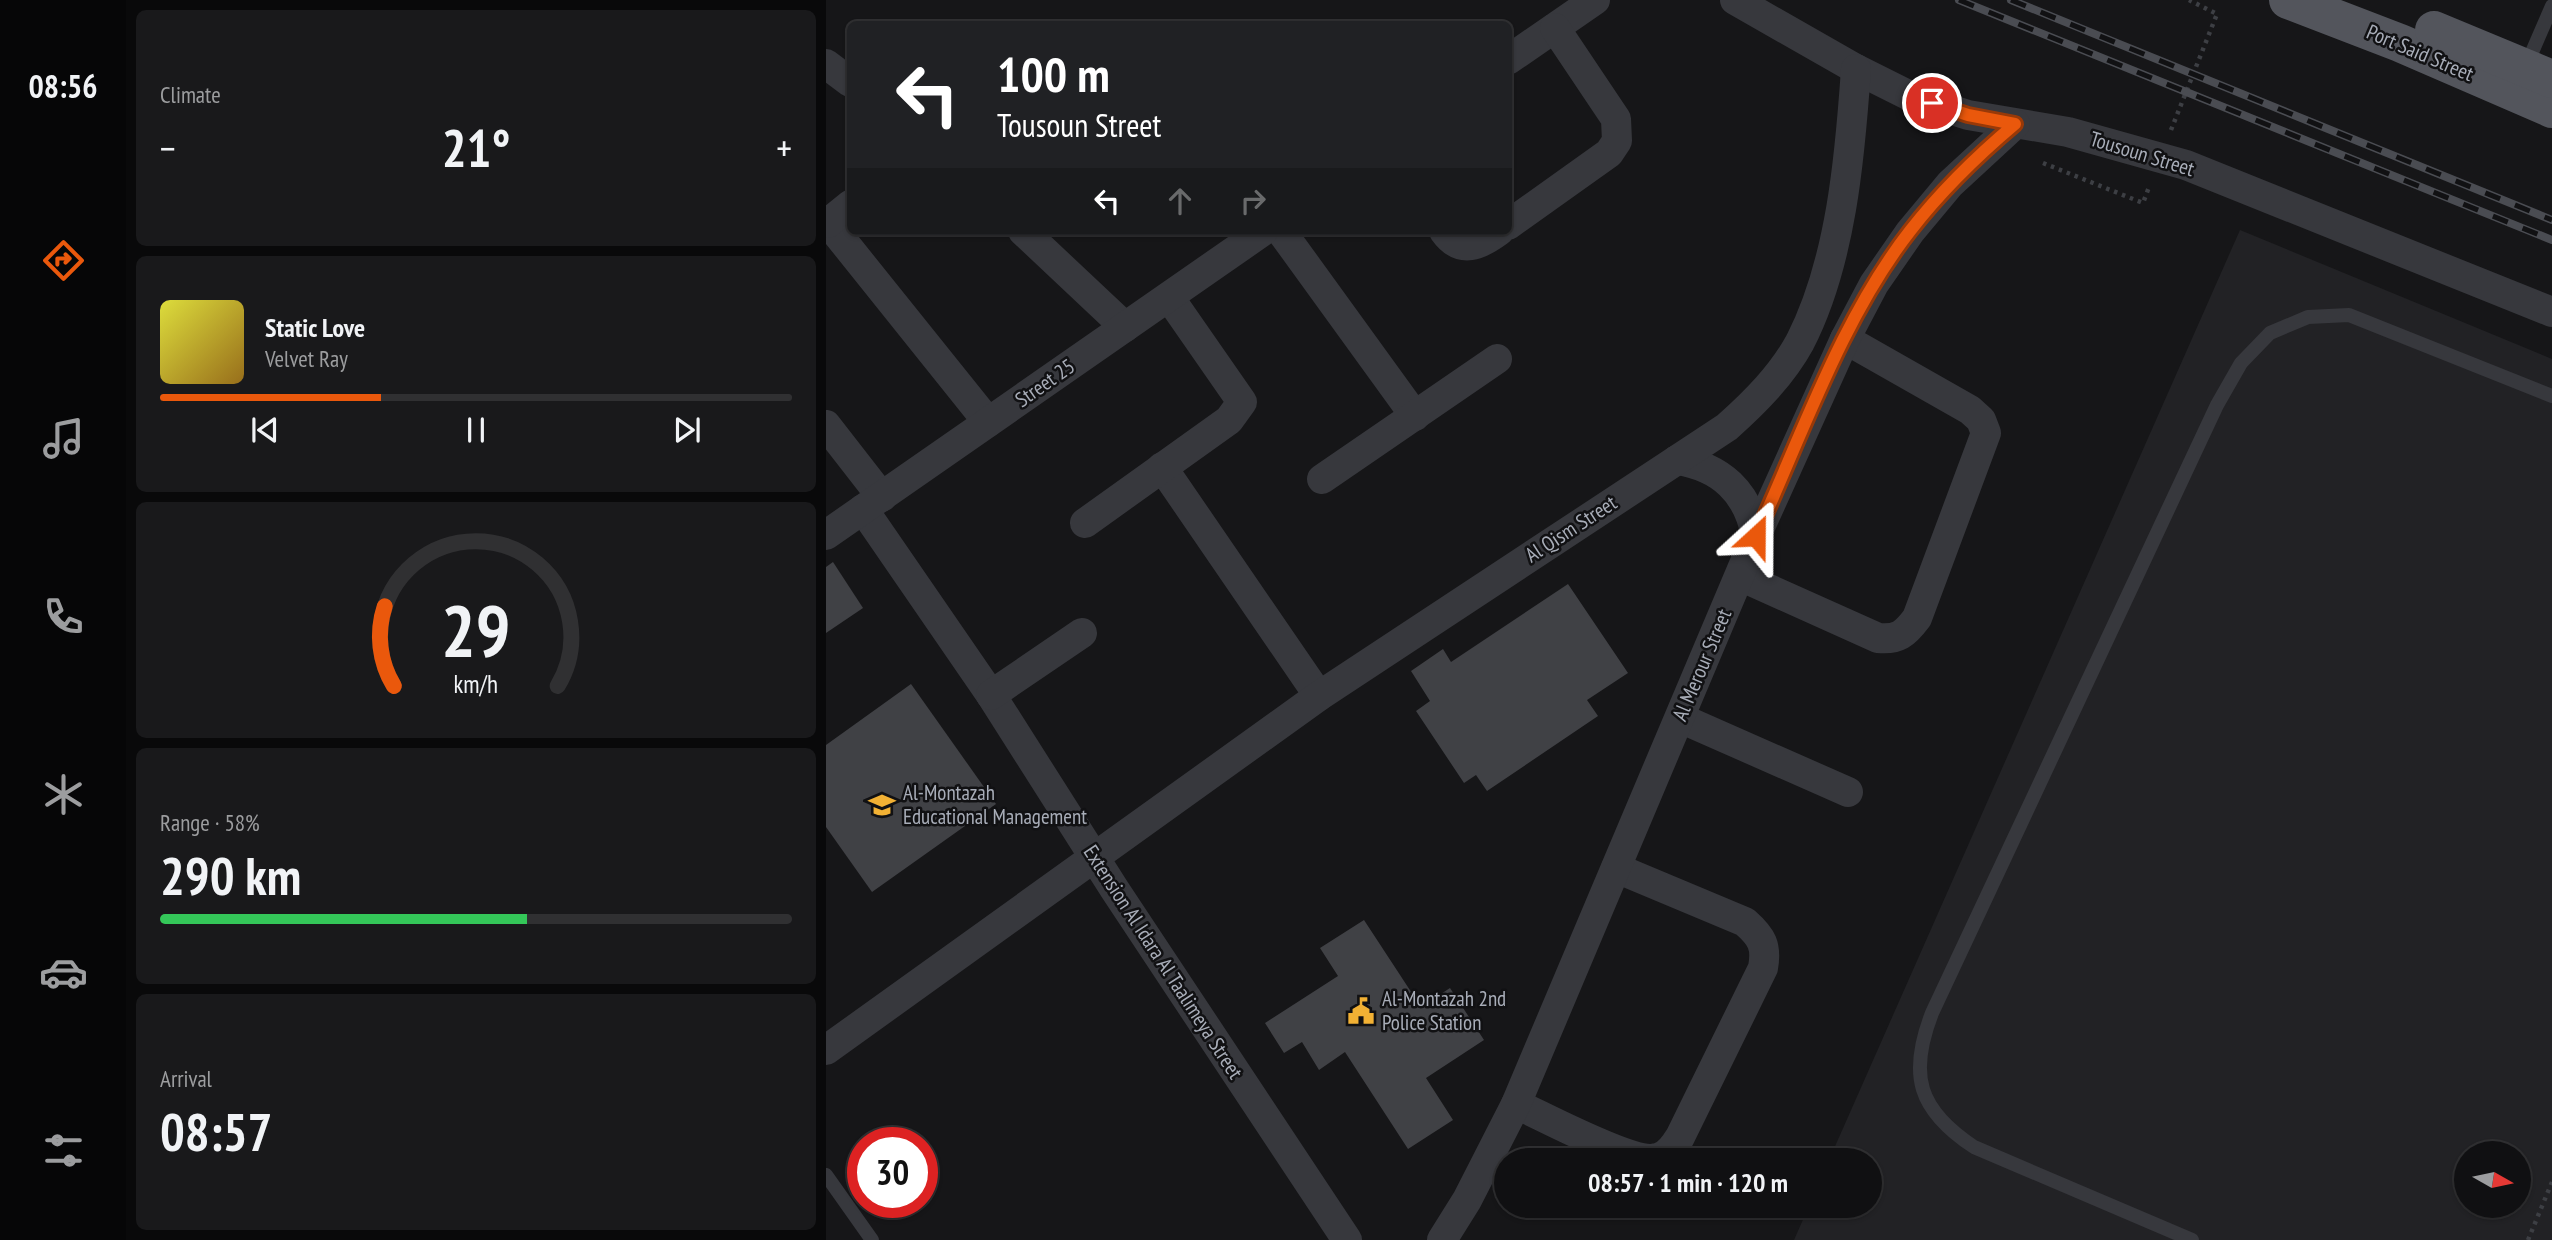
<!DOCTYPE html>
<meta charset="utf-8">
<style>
body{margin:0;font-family:"PT Sans Narrow",sans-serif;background:#19191b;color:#f1f3f6;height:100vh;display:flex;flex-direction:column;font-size:26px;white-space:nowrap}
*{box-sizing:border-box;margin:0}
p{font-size:23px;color:#9c9d9f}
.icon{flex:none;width:38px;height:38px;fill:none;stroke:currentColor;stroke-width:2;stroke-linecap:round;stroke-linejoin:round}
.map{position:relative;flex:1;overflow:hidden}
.sheet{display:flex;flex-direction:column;gap:10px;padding:10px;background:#09090a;width:700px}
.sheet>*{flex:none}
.hud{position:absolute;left:21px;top:21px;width:665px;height:214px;border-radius:10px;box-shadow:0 2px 5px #0004,0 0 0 2px #303032;background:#202124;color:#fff;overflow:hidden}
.needle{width:46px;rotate:99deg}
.buttons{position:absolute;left:1628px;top:1141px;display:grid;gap:14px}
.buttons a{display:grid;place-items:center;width:77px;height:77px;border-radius:50%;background:#101012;box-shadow:0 2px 5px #0004,0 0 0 2px #303032;font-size:35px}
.speed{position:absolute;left:21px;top:1127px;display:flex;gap:14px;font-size:35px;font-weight:700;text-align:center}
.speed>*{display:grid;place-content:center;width:91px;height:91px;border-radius:50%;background:#101012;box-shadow:0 2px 5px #0004,0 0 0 2px #303032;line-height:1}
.speed .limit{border:10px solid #d22;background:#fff;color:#111}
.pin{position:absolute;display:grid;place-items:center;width:60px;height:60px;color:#fff;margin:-30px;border:4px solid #fff;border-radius:50%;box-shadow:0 2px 7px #0007}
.me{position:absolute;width:77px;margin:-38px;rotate:24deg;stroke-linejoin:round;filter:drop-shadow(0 0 5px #0008)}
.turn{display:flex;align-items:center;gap:24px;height:147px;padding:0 35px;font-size:32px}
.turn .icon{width:91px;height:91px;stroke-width:2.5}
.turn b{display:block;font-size:49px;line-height:60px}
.lanes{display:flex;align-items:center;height:66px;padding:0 35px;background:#0003;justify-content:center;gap:35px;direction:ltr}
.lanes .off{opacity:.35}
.big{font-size:52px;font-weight:800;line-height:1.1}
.sheet .card{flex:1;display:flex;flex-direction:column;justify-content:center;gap:10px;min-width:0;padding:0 24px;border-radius:10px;background:#19191b}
.sheet .dial{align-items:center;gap:0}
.dial svg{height:182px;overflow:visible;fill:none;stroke:#303032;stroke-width:7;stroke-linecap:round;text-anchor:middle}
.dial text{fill:#f1f3f6;stroke:none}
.song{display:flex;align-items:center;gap:21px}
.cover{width:84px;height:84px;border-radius:10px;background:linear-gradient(135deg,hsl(60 70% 55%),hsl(40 70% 35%))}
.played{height:7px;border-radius:4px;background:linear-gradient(90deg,#ea580c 35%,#303032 35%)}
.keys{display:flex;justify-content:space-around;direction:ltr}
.heat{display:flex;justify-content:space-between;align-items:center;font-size:38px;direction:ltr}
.charge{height:10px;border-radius:5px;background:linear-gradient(90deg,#34c759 58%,#303032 0)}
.trip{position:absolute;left:668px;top:1148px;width:388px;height:70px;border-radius:35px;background:#101012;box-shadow:0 2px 5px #0004,0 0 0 2px #303032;font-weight:800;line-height:70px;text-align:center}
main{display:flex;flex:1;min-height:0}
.menu{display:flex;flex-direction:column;width:126px;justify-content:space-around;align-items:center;background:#060607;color:#9c9d9f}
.menu .icon{width:49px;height:49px}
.menu .selected{color:#ea580c}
.menu b{font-size:32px;color:#f1f3f6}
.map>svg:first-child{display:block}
.built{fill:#222225;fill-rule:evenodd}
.building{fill:#404145}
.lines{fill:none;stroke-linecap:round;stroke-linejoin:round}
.path{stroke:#3d3f44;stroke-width:4.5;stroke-dasharray:3.5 5;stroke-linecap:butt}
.service{stroke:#37383d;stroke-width:14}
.minor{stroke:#37383d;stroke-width:30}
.primary{stroke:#53555c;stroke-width:38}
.rail-casing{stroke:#4a4c52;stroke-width:8}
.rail{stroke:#111113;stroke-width:5;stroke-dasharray:16;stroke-linecap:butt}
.route-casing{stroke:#983908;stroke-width:18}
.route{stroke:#ea580c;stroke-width:12}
.labels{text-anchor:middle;stroke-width:5;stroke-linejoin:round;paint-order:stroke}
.street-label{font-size:21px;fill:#a8adb8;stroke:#111113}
.poi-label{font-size:21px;fill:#a8adb8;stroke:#111113;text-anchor:start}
</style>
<main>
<nav class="menu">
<b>08:56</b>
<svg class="icon selected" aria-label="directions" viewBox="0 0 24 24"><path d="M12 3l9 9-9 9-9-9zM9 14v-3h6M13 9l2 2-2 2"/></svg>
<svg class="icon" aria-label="music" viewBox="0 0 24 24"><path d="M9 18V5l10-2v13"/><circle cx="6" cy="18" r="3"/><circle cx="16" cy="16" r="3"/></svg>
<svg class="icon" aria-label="phone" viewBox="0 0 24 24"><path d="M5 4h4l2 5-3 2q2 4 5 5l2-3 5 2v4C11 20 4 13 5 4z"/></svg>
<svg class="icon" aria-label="climate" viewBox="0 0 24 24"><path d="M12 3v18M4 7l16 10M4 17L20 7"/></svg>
<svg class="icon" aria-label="car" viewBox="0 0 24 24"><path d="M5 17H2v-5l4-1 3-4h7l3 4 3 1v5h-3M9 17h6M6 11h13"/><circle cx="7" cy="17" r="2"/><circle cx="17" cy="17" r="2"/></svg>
<svg class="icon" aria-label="filters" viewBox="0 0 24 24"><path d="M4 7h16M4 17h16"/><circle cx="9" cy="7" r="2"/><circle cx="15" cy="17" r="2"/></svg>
</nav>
<section class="sheet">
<div class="card"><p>Climate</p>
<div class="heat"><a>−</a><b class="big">21°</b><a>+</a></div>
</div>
<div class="card">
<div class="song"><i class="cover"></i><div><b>Static Love</b><p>Velvet Ray</p></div></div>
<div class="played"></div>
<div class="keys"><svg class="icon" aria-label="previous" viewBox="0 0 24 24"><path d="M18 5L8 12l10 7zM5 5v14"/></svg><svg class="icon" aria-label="pause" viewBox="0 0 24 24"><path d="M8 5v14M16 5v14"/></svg><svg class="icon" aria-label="next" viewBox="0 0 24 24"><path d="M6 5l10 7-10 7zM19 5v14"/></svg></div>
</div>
<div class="card dial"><svg viewBox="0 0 100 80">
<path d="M14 69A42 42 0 1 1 86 69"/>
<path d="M14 69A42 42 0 0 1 10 34" stroke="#ea580c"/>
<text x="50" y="56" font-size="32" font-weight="700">29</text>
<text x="50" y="72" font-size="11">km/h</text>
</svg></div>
<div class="card"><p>Range · 58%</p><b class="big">290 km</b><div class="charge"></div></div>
<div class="card"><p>Arrival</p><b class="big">08:57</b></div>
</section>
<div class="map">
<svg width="1726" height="1240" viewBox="0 0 1726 1240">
<rect width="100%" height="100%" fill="#161618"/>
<path class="built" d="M1414,230L1726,359V1240H968L983,1206H1045V1160H1003ZM1640,1153H1692V1206H1640Z"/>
<g class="building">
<polygon points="7,562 37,608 0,633 0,567"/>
<polygon points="742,584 802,673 761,700 772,716 661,791 650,775 638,783 590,711 604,701 585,671 617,649 625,662"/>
<polygon points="85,684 170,804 46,892 0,827 0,745"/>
<polygon points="538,920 595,1007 624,988 658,1040 600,1078 627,1120 582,1149 519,1052 493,1070 476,1042 458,1053 439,1023 512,976 494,948"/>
</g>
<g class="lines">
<g class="path">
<polyline points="1345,130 1391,14 1363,0"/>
<polyline points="1217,163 1317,203 1323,187"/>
<polyline points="1702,1240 1726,1182"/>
</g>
<g class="service">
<polyline points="1700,66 1726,6"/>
<polyline points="0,1175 46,1240"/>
<path d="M1366,1240L1148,1147C1092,1110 1082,1075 1106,1013L1391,405L1415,363L1444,333L1482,317L1523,315L1726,396"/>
</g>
<g class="minor">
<polyline points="909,0 1030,69 1088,98 1142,115 1242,132 1360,165 1726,312"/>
<polyline points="682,60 769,0"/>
<polyline points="0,64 24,82"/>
<polyline points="0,220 162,422"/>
<polyline points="2,223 24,205"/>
<polyline points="682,225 783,153 791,141 790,119 729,28"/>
<polyline points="197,231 299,327"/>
<polyline points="455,231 589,416"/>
<path d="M618,231C635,255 654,245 673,231"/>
<polyline points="0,425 56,497"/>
<path d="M851,460C895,467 922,492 930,536"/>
<polyline points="336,467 493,696"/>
<polyline points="496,479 671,359"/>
<polyline points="37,509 165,695 289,890 521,1240"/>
<polyline points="259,523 403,420 416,402 343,297"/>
<polyline points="0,535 437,231"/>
<path d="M914,576L1052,638C1072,640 1079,634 1091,618L1160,433L1155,420L1144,410L1019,339"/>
<polyline points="165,695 256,633"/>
<polyline points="854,718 1022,792"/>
<path d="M0,1050L493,696L901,427C929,402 956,375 974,342C1015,262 1024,157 1030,69"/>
<path d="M690,1104C717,1116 807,1165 831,1158C842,1156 849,1145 854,1137L937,968C941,946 936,937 919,922L790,868"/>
<polyline points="616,1240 641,1200 690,1104 930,536 1019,339 1048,284 1084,232 1124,184 1189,124"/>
</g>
<g class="primary">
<polyline points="1462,0 1574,43 1726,109"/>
<polyline points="1608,30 1726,79"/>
</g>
<defs>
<g id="rail">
<polyline points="1133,0 1726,240"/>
<polyline points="1185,0 1726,220"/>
</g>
</defs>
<use href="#rail" class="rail-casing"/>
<use href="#rail" class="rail"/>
</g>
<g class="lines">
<defs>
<path id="route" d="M930,536C976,435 1016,318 1084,231C1115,191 1151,156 1189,124L1142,115L1106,103"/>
</defs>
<use href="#route" class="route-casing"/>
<use href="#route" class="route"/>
</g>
<defs>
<symbol id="school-bare" viewBox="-9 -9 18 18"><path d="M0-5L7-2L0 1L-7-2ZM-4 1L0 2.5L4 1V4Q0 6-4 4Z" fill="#f2b134" stroke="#111113" stroke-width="2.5" paint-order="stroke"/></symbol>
<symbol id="civic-bare" viewBox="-9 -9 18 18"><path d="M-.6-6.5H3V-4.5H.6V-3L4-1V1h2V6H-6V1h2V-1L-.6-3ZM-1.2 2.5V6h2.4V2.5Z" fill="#f2b134" stroke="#111113" stroke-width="2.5" paint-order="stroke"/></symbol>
</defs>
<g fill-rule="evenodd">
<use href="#school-bare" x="37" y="786" width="38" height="38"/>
<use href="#civic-bare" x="516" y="992" width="38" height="38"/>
</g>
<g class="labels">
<g class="street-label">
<text transform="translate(1594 53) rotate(23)" y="7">Port Said Street</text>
<text transform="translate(1316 154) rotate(17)" y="7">Tousoun Street</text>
<text transform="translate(219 383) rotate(-35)" y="7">Street 25</text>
<text transform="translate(745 529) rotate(-33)" y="7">Al Qism Street</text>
<text transform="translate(876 665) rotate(-67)" y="7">Al Merour Street</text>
<text transform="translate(337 962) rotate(57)" y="7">Extension Al Idara Al Taalimeya Street</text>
</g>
<g class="poi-label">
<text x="77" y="800">Al-Montazah<tspan x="77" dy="24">Educational Management</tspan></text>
<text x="556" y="1006">Al-Montazah 2nd<tspan x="556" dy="24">Police Station</tspan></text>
</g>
</g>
</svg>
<div class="buttons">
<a><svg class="needle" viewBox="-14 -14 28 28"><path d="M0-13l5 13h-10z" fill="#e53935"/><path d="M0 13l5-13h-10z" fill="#9c9d9f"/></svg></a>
</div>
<div class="speed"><div class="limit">30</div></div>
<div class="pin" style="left:1106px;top:103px;background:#d93025"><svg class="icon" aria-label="arrive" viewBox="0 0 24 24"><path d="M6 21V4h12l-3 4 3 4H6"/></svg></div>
<svg class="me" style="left:930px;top:536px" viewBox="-20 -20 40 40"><path d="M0-17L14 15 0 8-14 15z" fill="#ea580c" stroke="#fff" stroke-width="4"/></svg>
<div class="trip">08:57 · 1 min · 120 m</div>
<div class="hud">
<div class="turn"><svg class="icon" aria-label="left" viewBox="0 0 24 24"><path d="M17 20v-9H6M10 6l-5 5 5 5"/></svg><div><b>100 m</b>Tousoun Street</div></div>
<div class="lanes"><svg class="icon" aria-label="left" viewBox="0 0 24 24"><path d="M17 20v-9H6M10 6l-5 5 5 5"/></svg><svg class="icon off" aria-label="ahead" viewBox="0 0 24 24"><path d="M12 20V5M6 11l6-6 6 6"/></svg><svg class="icon off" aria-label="right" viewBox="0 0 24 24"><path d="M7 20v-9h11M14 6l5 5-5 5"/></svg></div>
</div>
</div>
</main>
